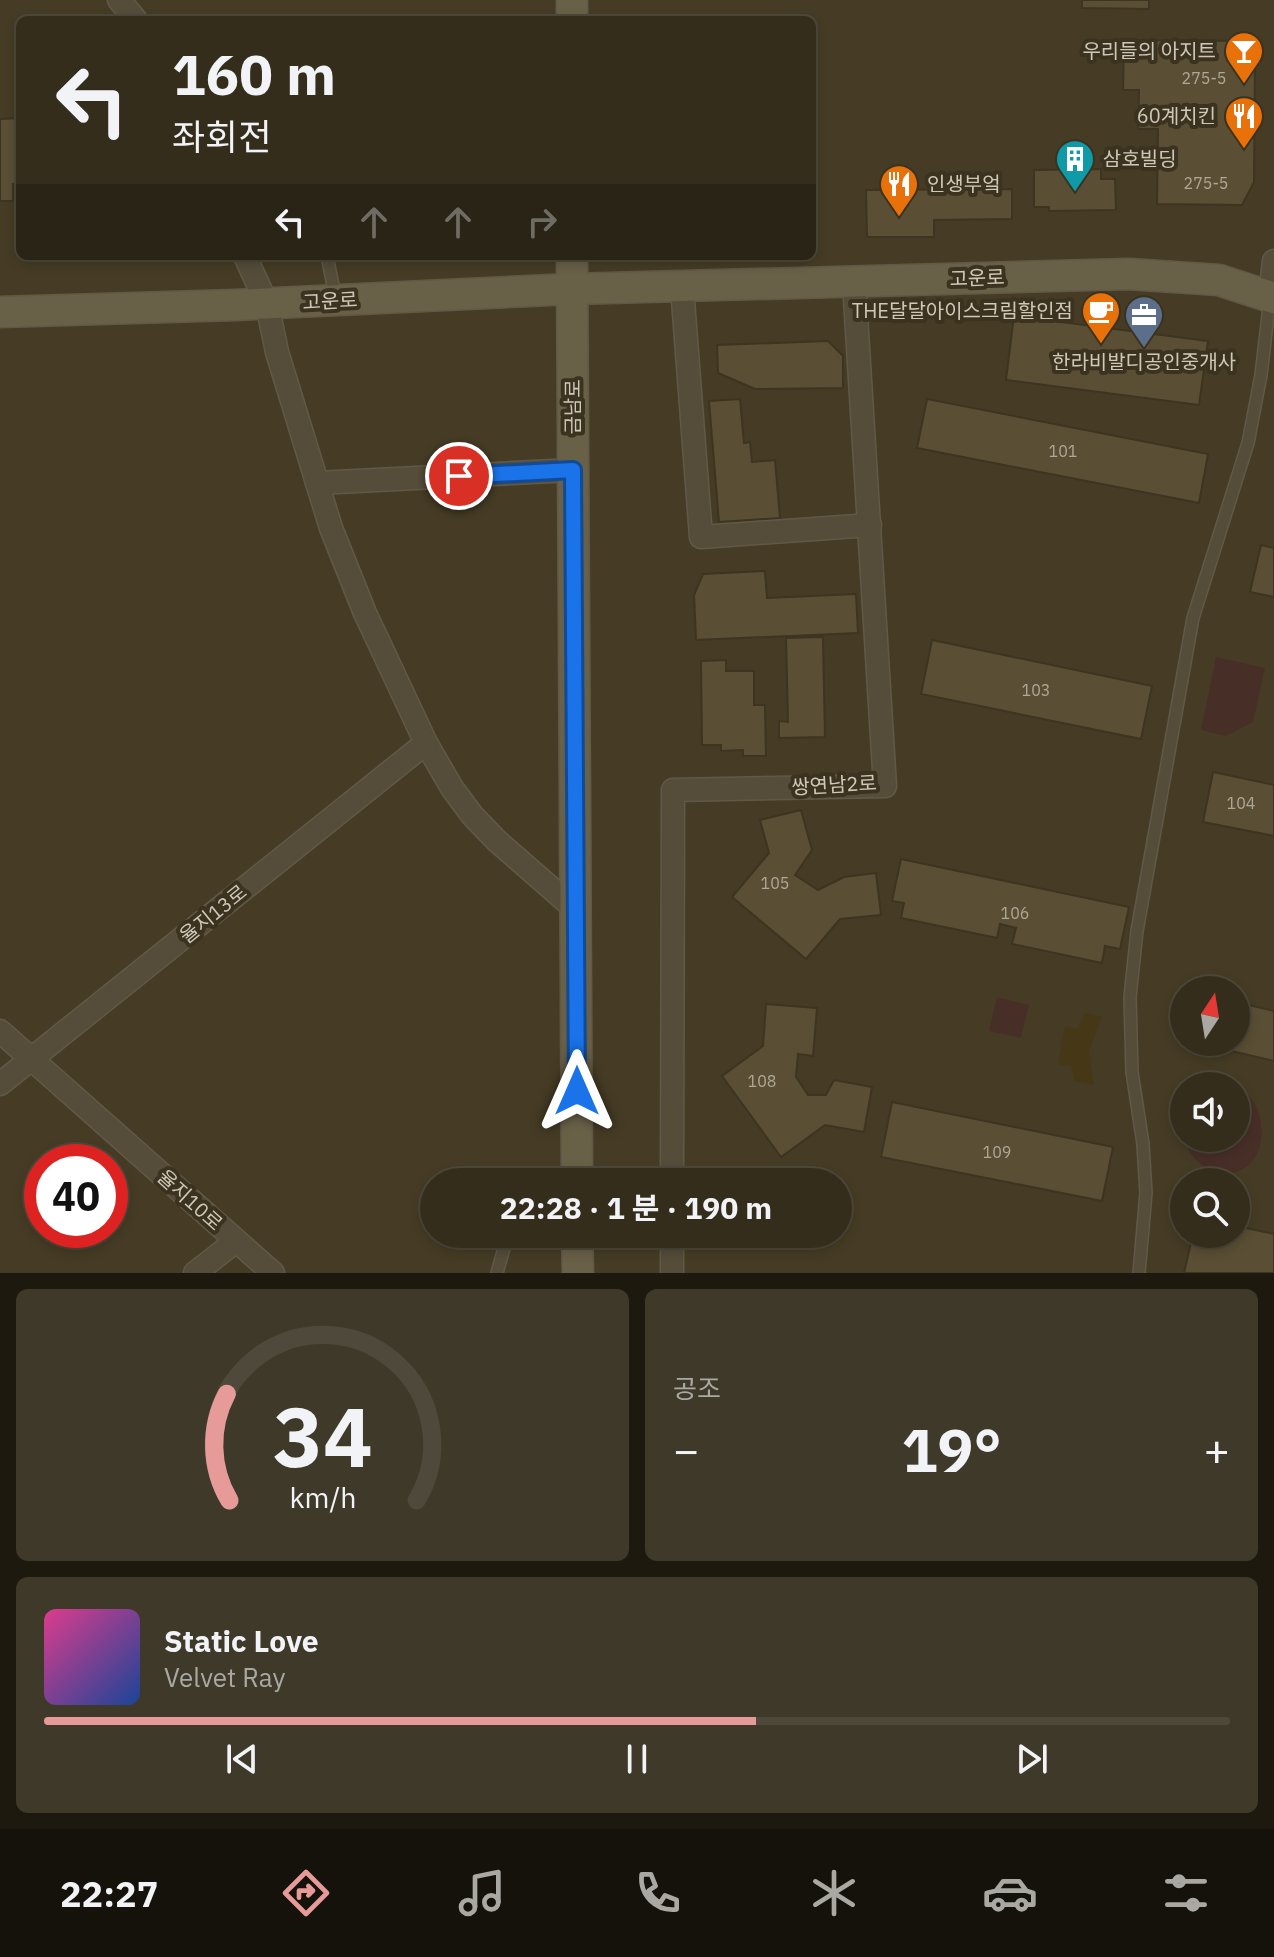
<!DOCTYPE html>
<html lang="ko">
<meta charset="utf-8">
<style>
body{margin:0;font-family:"IBM Plex Sans","Noto Sans KR",sans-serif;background:#3f3929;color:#f1f3f6;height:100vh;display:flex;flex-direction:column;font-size:30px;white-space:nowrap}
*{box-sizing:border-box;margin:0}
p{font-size:26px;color:#a9a8a3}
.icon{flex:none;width:44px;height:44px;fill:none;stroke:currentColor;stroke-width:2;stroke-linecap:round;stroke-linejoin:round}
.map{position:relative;height:1273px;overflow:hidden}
.details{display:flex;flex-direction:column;gap:16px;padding:16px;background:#1d190f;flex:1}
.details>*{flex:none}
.top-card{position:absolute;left:16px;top:16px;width:800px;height:244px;border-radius:12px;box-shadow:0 4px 12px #0003,0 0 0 2px #4e493b;background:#342d1c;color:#f1f3f6;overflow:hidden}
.needle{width:52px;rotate:12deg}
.buttons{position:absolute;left:1170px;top:976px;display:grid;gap:16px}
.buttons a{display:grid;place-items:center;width:80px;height:80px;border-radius:50%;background:#342d1c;box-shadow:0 4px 12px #0003,0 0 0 2px #4e493b;font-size:40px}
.speed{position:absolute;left:24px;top:1144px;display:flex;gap:16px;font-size:40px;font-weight:700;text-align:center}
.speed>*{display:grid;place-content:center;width:104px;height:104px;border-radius:50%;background:#342d1c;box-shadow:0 4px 12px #0003,0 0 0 2px #4e493b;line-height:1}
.speed .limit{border:12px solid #d22;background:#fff;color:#111}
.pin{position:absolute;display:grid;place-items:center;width:68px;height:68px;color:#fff;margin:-34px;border:4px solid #fff;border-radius:50%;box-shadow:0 2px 8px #0007}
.me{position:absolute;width:88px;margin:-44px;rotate:0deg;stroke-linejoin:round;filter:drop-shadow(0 0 6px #0008)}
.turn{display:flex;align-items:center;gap:28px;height:168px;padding:0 24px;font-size:36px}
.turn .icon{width:104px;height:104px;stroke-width:2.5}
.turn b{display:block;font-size:56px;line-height:68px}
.lanes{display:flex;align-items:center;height:76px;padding:0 24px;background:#0003;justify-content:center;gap:40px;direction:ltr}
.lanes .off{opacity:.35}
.big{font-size:60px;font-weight:700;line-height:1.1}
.details .widget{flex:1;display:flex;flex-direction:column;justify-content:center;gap:12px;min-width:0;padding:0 28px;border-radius:12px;background:#3f3929}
.details .dial{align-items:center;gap:0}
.dial svg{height:208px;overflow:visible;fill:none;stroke:#4e493b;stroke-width:7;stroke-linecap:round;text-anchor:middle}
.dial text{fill:#f1f3f6;stroke:none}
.song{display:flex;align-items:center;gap:24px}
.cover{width:96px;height:96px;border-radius:12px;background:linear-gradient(135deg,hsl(330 70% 55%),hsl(220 70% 35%))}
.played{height:8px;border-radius:4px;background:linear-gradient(90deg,#e69b98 60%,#4e493b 60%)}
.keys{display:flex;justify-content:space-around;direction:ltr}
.heat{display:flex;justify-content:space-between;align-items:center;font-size:44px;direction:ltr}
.details .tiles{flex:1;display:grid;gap:16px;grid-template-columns:1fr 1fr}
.widget:last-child{grid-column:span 2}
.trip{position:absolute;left:420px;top:1168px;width:432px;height:80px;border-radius:40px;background:#342d1c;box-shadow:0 4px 12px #0003,0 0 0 2px #4e493b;font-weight:700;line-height:80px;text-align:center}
.menu{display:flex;height:128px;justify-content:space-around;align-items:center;background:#15120b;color:#a9a8a3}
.menu .icon{width:56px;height:56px}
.menu .current{color:#e69b98}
.menu b{font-size:36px;color:#f1f3f6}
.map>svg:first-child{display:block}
.green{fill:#472f27}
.water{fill:#463817}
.building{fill:#5a4f34;stroke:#3d3421;stroke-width:2}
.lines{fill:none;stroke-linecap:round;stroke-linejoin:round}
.lane-casing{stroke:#615947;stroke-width:14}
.street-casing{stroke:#615947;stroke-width:25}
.secondary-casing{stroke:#615947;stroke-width:33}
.lane{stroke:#554d3a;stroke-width:11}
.street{stroke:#554d3a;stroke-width:22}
.secondary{stroke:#696048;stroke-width:30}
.route-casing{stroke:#114b97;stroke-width:20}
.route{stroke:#1a73e8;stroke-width:14}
.labels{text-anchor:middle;stroke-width:8;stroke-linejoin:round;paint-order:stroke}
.number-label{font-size:16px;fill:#b0a896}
.poi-label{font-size:20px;fill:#cec8b8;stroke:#3b321f;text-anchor:end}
.street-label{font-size:20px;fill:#cec8b8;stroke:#3b321f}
</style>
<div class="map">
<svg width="1274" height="1273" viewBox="0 0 1274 1273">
<rect width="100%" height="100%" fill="#463c25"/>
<g class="green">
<polygon points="1216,657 1265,668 1253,722 1226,736 1201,730"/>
<polygon points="997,997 1029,1005 1021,1038 989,1031"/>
<path d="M1226,1084C1274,1090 1274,1178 1223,1173C1212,1172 1203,1167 1195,1159C1185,1148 1181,1134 1184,1119V1138H1236V1086H1216Z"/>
</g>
<polygon class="water" points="1085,1013 1102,1017 1089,1052 1094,1085 1074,1081 1071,1066 1058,1064 1065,1026 1077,1029"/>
<g class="building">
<polygon points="1082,0 1149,0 1149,9 1082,8"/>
<polygon points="1124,40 1244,41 1255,51 1254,182 1242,205 1157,204 1158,129 1138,129 1139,90 1123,90"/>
<polygon points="20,118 20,184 13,184 13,201 0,201 0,119"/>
<polygon points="1101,169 1101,179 1115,179 1116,210 1049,211 1049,207 1034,207 1034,170"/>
<polygon points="1012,189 1012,219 934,220 934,237 867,237 866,190"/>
<polygon points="1014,316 1208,341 1199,405 1006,380"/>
<polygon points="828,341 843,356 843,388 755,389 718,373 717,345"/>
<polygon points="740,399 744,443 750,442 752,462 775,460 780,518 719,522 709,401"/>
<polygon points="927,399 1208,454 1199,503 917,448"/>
<polygon points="1261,545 1274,548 1274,597 1250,592"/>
<polygon points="765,571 767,598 856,594 858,633 696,640 694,595 703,574"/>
<polygon points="823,637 825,737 779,738 779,721 788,722 786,638"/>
<polygon points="932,640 1152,686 1141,739 921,694"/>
<polygon points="726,660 726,671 754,671 754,705 765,705 766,756 743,756 743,750 721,751 721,745 702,745 701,661"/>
<polygon points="1213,772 1274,785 1274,836 1203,822"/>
<polygon points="801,810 812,850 795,875 818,890 844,877 876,873 881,915 840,919 806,959 732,897 769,853 760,820"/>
<polygon points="901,859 1129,907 1120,949 1105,946 1102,963 1012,944 1016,928 1000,924 997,938 901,918 904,903 892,901"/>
<polygon points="1236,1002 1274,1011 1274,1061 1193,1042 1236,1042"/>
<polygon points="766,1004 817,1008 813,1056 798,1054 796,1077 808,1095 826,1095 834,1080 872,1087 864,1132 825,1125 781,1157 722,1076 763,1046"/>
<polygon points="892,1102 1113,1147 1102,1201 881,1157"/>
<polygon points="1236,1226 1274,1234 1274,1273 1184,1273 1193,1234 1236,1234"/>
</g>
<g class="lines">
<defs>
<g id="lane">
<polyline points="327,256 336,300"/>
<polyline points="497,1273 508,1234"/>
<polyline points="1139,1273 1146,1193 1143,1144 1132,1072 1130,997 1137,931 1193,618 1248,443 1261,375 1270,298"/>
</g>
<g id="street">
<polyline points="119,0 136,20"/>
<polyline points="245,256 267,304 277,352 331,528 365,613 426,743 452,788 472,815 497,841 575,909"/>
<polyline points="682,287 701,537 870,525"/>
<polyline points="1270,296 1274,261"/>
<polyline points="317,483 573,470"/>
<polyline points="0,1031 273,1273"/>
<polyline points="0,1084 426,743"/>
<polyline points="672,1182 673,790 885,786 854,282"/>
<polyline points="195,1273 236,1241"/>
<polyline points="672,1273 672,1234"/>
</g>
<g id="secondary">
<polyline points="572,20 572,0"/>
<polyline points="572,256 577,1182"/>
<polyline points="0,312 235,305 572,289 1129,274 1219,280 1274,298"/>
<polyline points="577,1234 578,1273"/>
</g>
</defs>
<use href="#lane" class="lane-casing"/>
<use href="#street" class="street-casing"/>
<use href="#secondary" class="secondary-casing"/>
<use href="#lane" class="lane"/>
<use href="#street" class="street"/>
<use href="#secondary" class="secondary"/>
</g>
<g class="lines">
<defs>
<polyline id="route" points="459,476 573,470 577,1091"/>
</defs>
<use href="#route" class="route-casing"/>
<use href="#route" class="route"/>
</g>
<defs>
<symbol id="bar-pin" viewBox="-11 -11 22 30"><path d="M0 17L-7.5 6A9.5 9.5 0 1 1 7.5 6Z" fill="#e8710a" stroke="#3b321f"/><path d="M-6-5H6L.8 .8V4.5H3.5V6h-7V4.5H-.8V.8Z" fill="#fff"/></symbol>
<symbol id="restaurant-pin" viewBox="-11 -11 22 30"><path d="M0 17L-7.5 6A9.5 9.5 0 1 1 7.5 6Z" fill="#e8710a" stroke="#3b321f"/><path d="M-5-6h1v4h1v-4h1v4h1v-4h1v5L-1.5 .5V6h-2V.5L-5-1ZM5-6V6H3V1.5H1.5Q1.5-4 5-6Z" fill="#fff"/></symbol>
<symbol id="building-pin" viewBox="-11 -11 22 30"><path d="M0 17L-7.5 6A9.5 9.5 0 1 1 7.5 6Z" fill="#0f9aa8" stroke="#3b321f"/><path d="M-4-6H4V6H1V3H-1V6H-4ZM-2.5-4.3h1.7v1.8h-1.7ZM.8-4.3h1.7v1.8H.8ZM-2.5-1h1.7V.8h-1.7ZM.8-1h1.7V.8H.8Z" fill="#fff"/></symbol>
<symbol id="cafe-pin" viewBox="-11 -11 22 30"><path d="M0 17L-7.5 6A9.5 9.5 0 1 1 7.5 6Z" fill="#e8710a" stroke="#3b321f"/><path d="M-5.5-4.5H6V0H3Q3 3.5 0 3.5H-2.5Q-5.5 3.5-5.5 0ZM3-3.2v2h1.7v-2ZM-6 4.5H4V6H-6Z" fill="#fff"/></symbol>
<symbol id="office-pin" viewBox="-11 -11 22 30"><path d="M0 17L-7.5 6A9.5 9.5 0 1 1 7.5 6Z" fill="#5c6f8a" stroke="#3b321f"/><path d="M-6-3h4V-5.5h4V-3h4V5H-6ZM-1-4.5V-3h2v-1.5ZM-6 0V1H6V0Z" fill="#fff"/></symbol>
</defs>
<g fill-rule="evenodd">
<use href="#bar-pin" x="1222" y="29" width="44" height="60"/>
<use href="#restaurant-pin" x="1222" y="94" width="44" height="60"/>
<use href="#building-pin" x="1053" y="137" width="44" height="60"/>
<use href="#restaurant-pin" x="877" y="162" width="44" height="60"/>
<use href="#cafe-pin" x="1079" y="289" width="44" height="60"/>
<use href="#office-pin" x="1122" y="293" width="44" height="60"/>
</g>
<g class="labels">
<g class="number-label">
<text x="1204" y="84">275-5</text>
<text x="1206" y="189">275-5</text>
<text x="1063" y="457">101</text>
<text x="1036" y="696">103</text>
<text x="1241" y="809">104</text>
<text x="775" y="889">105</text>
<text x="1015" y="919">106</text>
<text x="762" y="1087">108</text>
<text x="997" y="1158">109</text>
</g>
<g class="poi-label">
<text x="1216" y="58">우리들의 아지트</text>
<text x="1216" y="123">60계치킨</text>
<text x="1103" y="166" text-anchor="start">삼호빌딩</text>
<text x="927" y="191" text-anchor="start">인생부엌</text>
<text x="1073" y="318">THE달달아이스크림할인점</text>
<text x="1144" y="369" text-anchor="middle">한라비발디공인중개사</text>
</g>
<g class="street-label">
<text transform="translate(977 278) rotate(-2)" y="7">고운로</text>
<text transform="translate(330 301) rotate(-3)" y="7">고운로</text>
<text transform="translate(573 407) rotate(-90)" y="7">금남로</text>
<text transform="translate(834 785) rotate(-3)" y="7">쌍연남2로</text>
<text transform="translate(213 914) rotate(-39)" y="7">율지13로</text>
<text transform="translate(190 1200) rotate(42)" y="7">율지10로</text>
</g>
</g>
</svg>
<div class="buttons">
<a><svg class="needle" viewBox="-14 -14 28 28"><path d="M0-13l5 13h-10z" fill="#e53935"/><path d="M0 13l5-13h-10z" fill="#a9a8a3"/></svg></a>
<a><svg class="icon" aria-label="sound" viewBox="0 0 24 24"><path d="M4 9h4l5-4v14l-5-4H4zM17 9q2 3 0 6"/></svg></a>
<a><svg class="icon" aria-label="search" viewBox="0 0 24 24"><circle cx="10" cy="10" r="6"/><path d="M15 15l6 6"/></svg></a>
</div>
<div class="speed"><div class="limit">40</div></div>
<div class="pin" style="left:459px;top:476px;background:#d93025"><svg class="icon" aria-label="arrive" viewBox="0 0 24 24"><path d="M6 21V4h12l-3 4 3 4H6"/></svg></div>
<svg class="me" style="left:577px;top:1091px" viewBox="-20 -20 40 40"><path d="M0-17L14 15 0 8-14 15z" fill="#1a73e8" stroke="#fff" stroke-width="4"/></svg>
<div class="trip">22:28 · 1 분 · 190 m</div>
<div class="top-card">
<div class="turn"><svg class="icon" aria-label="left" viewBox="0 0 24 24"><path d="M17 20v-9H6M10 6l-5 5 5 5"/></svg><div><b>160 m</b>좌회전</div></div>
<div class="lanes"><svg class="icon" aria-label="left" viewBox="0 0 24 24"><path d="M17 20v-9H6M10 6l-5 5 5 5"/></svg><svg class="icon off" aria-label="ahead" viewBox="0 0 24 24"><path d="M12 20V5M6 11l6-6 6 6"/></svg><svg class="icon off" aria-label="ahead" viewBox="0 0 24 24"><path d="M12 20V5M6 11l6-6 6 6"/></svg><svg class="icon off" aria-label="right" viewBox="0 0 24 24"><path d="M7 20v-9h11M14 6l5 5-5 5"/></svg></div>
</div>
</div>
<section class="details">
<div class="tiles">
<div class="widget dial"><svg viewBox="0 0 100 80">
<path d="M14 69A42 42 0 1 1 86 69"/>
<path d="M14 69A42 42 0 0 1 13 28" stroke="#e69b98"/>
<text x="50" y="56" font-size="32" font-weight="700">34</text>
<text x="50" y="72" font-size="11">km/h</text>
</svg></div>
<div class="widget"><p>공조</p>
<div class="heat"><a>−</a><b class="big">19°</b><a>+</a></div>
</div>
<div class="widget">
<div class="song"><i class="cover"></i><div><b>Static Love</b><p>Velvet Ray</p></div></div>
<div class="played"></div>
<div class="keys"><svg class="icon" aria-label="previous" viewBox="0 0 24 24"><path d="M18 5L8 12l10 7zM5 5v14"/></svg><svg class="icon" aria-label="pause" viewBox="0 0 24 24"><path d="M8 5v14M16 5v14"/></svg><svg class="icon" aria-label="next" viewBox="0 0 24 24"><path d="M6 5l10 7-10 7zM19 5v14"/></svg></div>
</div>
</div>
</section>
<nav class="menu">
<b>22:27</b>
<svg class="icon current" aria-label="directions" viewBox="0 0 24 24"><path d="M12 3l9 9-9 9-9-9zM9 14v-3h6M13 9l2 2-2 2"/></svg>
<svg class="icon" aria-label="music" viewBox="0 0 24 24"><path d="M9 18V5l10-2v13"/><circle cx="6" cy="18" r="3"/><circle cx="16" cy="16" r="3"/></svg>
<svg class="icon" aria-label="phone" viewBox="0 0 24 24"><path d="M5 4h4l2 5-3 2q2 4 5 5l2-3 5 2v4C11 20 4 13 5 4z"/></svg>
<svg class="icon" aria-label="climate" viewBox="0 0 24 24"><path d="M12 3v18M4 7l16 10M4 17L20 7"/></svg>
<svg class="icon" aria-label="car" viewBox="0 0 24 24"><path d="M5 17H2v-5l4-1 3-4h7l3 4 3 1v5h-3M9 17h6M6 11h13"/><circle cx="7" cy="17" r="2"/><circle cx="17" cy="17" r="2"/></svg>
<svg class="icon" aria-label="filters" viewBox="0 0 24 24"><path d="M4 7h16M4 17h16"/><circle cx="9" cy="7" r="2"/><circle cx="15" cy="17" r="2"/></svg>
</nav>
